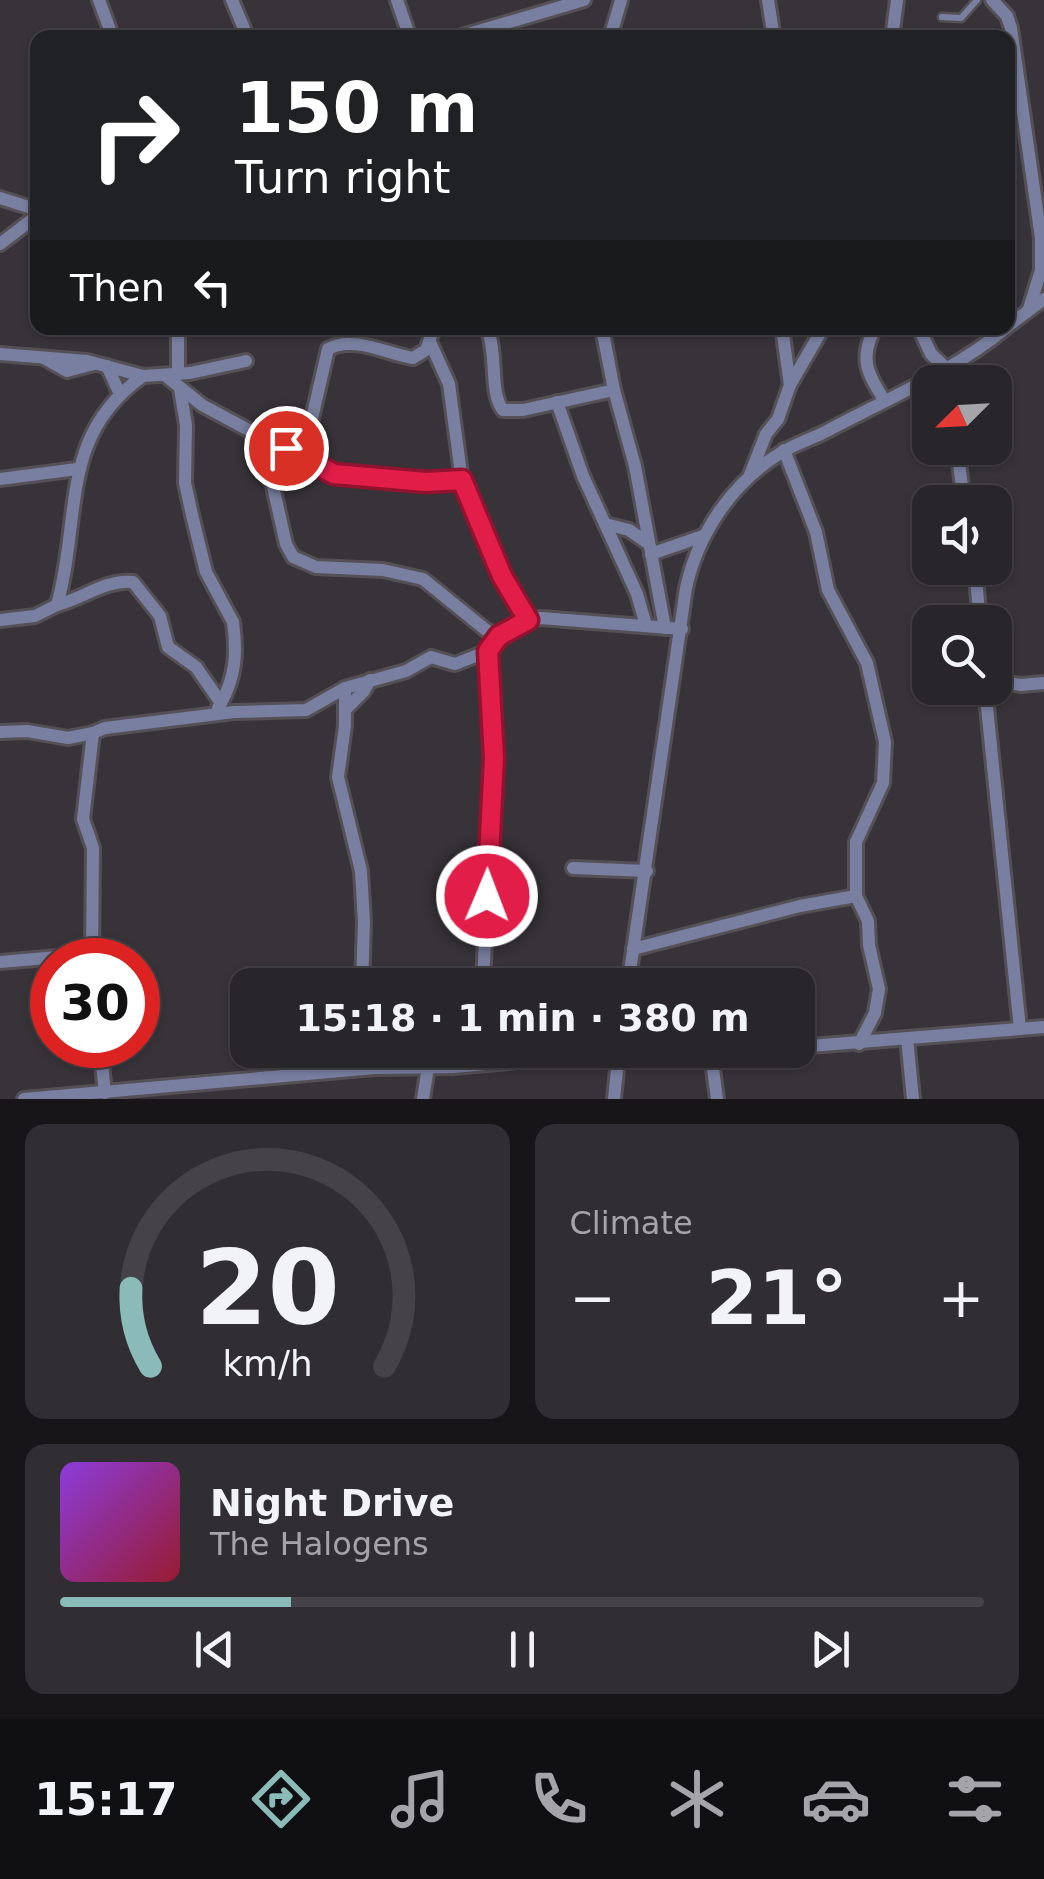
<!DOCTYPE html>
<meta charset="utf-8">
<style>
body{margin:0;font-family:"DejaVu Sans",sans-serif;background:#312e33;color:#f1f3f6;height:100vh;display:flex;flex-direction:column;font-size:38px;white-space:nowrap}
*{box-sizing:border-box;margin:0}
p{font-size:32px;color:#a5a5a9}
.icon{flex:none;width:55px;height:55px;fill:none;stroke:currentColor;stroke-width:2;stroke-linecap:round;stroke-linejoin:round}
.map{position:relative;height:1099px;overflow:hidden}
.panel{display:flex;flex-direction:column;gap:25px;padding:25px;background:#171518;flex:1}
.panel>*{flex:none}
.hud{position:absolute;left:30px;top:30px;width:985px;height:305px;border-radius:20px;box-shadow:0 2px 8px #0004,0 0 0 2px #454347;background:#202124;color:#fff;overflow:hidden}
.needle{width:65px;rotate:246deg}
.controls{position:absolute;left:912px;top:365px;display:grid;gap:20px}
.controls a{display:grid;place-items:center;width:100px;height:100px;border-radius:20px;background:#29262b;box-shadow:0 2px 8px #0004,0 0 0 2px #454347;font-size:50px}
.speed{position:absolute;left:30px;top:938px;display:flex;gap:20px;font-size:50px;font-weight:700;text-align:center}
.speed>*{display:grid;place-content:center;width:130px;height:130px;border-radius:50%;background:#29262b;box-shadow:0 2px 8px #0004,0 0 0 2px #454347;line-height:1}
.speed .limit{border:15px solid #d22;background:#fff;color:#111}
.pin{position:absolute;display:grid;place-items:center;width:85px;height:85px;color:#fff;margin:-42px;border:5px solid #fff;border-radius:50%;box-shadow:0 2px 10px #0007}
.me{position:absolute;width:110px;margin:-55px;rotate:1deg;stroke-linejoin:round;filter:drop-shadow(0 0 8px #0008)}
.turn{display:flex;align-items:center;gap:35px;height:210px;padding:0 40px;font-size:45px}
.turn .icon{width:130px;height:130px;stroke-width:2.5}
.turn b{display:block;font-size:70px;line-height:85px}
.then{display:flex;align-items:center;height:95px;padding:0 40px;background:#0003;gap:20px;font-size:38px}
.big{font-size:75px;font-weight:800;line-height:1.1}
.panel .tile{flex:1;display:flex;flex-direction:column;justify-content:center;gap:15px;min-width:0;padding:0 35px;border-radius:20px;background:#312e33}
.panel .dial{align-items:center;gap:0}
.dial svg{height:260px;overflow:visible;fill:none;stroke:#454347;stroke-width:7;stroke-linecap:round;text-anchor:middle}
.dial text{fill:#f1f3f6;stroke:none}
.song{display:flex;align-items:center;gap:30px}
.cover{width:120px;height:120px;border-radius:15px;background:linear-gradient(135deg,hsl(270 70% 55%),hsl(350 70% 35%))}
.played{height:10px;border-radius:5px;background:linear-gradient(90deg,#8bbbb9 25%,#454347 25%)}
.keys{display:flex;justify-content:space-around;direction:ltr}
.heat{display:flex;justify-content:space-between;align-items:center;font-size:55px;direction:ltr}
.panel .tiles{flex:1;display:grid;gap:25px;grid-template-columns:1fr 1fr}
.tile:last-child{grid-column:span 2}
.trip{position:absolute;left:230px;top:968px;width:585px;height:100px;border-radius:20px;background:#29262b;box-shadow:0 2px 8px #0004,0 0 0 2px #454347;font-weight:800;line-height:100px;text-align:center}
.menu{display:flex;height:160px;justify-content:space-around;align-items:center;background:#100f11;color:#a5a5a9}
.menu .icon{width:70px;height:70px}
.menu .active{color:#8bbbb9}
.menu b{font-size:45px;color:#f1f3f6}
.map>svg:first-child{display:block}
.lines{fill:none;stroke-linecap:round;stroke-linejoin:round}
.service-casing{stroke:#545056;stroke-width:11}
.minor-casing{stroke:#545056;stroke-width:18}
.service{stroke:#787fa0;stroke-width:6}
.minor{stroke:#787fa0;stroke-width:12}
.route-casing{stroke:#92132f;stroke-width:25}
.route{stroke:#e11d48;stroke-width:18}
</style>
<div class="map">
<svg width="1044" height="1099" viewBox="0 0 1044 1099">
<rect width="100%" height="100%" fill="#373339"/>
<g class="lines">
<defs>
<polyline id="service" points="942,17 961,18 977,0"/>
<g id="minor">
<polyline points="99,0 113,38"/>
<polyline points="232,0 248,38"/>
<polyline points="397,0 410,38"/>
<polyline points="768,0 774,38"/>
<polyline points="992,0 1007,16 1011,28 1041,238 1041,270 1029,309"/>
<polyline points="455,38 584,0"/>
<polyline points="610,38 621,0"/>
<polyline points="892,38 897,0"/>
<polyline points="0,198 38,210"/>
<polyline points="0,244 38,215"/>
<polyline points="1008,326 1044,299"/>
<polyline points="178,328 178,374"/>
<path d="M487,328C498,354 489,393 503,410H523L614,390"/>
<polyline points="602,328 614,390 635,466 665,628"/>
<polyline points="782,328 790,385"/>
<path d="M875,328C859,359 867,372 884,400"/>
<polyline points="919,328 931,354 946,368 948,382"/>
<polyline points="430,342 449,384 462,481 502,576 528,620"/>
<polyline points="0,354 87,361 143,376 190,373 246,361"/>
<polyline points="44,358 67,371 94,364"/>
<polyline points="107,366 120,394"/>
<polyline points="166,376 202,405 325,471 379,479 462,481"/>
<path d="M180,389L186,425L185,483L192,515L206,572L233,622C237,652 236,676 221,703"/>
<polyline points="557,402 583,476 637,594 646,625"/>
<polyline points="251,432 272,482 286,544 293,557 316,567 383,570 423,579 486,630 499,636"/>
<polyline points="957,448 964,502"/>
<polyline points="784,450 816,532 828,590 867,663 885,742 883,783 856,842 856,896 868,921 869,945 879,989 875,1013 859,1044"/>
<path d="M303,457L328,349C353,335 387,354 413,358L426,350L434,328"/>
<polyline points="750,475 766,434 778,419 790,385 823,328"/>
<polyline points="0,479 77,469"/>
<polyline points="605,524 629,530 649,544"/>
<polyline points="651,554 703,536"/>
<polyline points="975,568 980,622"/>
<path d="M57,605C82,599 106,579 133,582L160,616L168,647L196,667L221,703L218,708"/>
<path d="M0,620L35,616L57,605C82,517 58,436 143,376"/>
<polyline points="995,681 1021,685 1044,683"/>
<polyline points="345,688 345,726 338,777 361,871 364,922 362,985"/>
<polyline points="985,688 1020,1029"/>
<polyline points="345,710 364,691 370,680"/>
<polyline points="0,732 27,731 68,738 93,733"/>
<polyline points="573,868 647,871"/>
<polyline points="633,949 800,906 856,896"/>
<polyline points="92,960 93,848 83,819 93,733 105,728 234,712 306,710 345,688 406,671 431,657 455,664 488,651"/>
<polyline points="0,962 92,954"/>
<polyline points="483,985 493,758 487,666 491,644 528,620 541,618 682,629"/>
<path d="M628,985L686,588C698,534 731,484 779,454C794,444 812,439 827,431C887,399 954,371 1006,328"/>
<polyline points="907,1038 913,1099"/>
<polyline points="100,1045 105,1093"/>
<polyline points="798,1047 1044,1027"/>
<polyline points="373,1050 374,1068"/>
<polyline points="711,1053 717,1099"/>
<polyline points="24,1099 374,1068 453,1067 619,1052 711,1053 757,1050"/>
<polyline points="423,1099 428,1067"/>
<polyline points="614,1099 619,1050"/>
</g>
</defs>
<use href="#service" class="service-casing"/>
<use href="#minor" class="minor-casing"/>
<use href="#service" class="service"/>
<use href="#minor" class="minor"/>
</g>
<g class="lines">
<defs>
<polyline id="route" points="286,448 334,474 426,482 462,480 502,576 528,620 499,636 488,651 494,758 487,896"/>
</defs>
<use href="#route" class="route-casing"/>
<use href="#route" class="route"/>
</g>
</svg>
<div class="controls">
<a><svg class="needle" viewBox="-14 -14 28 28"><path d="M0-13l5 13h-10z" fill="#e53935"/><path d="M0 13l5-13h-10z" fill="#a5a5a9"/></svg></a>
<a><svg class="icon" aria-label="sound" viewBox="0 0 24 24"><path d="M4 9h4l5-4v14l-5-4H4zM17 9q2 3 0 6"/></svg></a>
<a><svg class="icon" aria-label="search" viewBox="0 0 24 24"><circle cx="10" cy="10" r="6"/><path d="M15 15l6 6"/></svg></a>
</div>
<div class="speed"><div class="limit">30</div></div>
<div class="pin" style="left:286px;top:448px;background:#d93025"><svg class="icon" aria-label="arrive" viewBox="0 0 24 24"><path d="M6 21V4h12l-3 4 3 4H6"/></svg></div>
<svg class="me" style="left:487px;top:896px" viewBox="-20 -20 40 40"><circle r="17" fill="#e11d48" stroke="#fff" stroke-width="3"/><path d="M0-11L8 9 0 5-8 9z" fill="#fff"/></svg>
<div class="trip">15:18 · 1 min · 380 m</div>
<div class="hud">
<div class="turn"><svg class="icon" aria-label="right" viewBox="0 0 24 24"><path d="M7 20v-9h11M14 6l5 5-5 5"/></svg><div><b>150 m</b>Turn right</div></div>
<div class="then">Then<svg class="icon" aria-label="left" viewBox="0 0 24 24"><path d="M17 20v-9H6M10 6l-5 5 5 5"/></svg></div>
</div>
</div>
<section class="panel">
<div class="tiles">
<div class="tile dial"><svg viewBox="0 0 100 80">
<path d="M14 69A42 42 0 1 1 86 69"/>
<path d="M14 69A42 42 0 0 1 8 45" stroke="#8bbbb9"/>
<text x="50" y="56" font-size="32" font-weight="700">20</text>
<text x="50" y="72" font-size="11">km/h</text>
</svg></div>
<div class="tile"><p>Climate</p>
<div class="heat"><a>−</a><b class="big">21°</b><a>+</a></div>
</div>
<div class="tile">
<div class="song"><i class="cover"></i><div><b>Night Drive</b><p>The Halogens</p></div></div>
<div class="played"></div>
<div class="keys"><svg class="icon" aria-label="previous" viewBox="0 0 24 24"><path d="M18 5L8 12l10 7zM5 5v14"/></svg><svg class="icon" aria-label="pause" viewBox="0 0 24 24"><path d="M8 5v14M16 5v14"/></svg><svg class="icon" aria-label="next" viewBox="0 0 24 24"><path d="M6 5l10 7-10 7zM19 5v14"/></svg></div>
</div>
</div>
</section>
<nav class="menu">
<b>15:17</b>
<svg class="icon active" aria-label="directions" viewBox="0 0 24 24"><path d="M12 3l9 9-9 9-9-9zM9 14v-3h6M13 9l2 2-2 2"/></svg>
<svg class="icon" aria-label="music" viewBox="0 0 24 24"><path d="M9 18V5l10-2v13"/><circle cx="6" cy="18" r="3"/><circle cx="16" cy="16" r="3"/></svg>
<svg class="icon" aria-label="phone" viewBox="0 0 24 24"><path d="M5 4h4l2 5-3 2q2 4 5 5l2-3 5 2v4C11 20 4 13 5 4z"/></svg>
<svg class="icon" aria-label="climate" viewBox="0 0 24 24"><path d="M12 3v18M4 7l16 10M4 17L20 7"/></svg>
<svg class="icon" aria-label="car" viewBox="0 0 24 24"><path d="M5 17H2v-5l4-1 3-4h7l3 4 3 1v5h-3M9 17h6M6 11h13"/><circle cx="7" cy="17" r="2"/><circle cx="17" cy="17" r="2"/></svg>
<svg class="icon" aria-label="filters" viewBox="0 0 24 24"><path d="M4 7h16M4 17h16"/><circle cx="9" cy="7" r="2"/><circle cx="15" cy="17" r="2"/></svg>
</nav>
